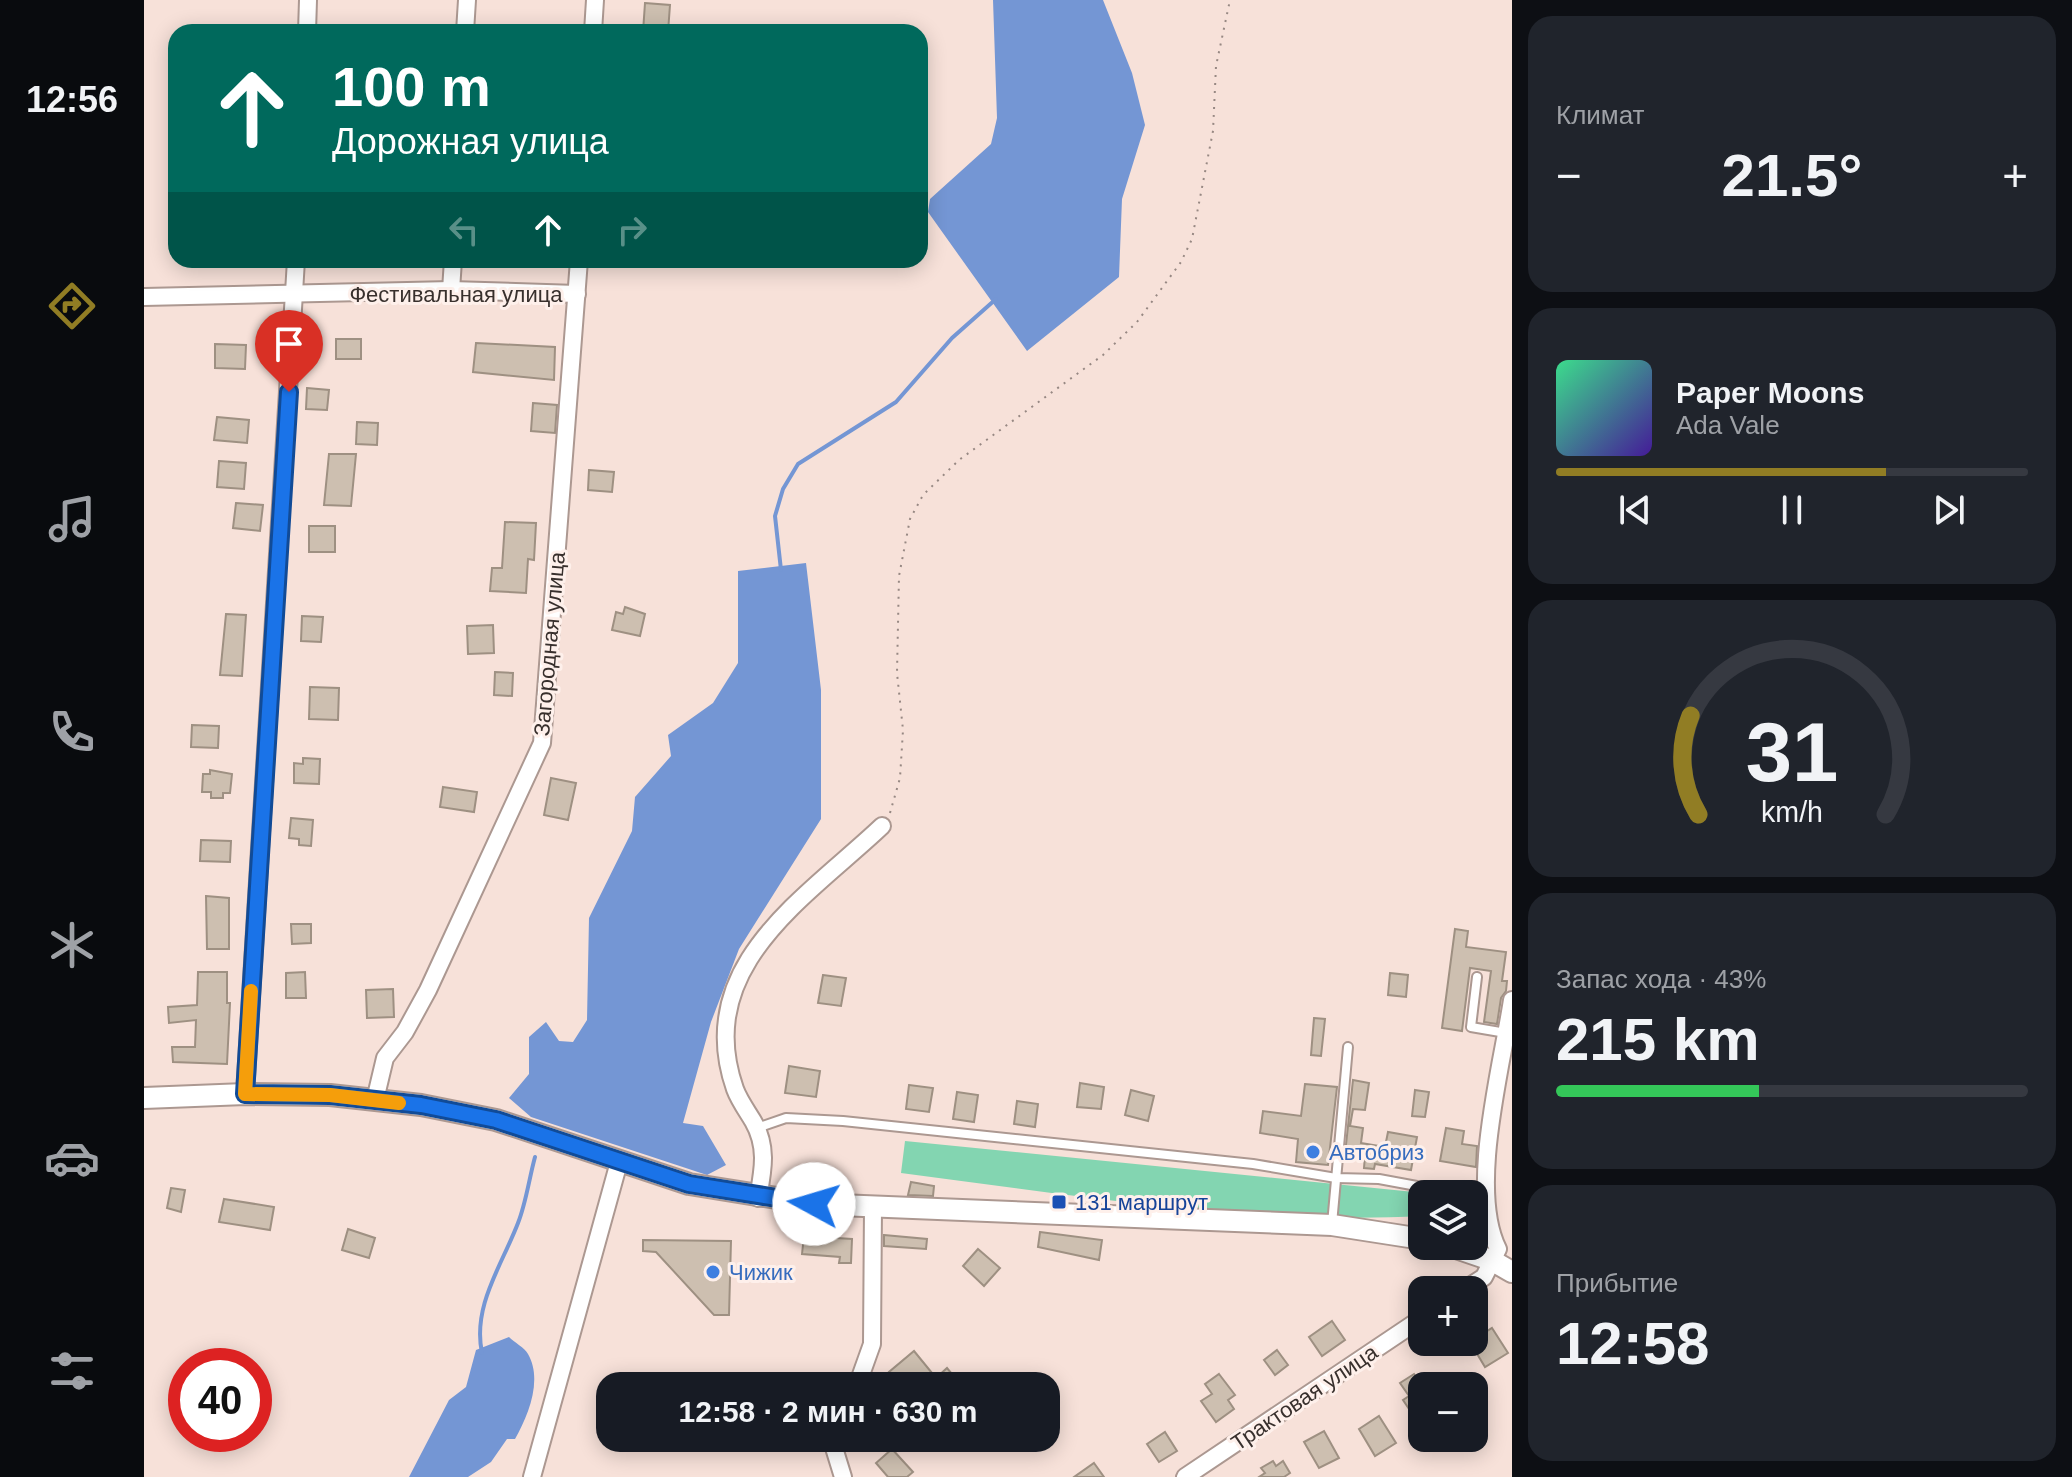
<!DOCTYPE html>
<html lang="ru">
<meta charset="utf-8">
<style>
body{margin:0;font-family:Helvetica,sans-serif;background:#20242c;color:#f1f3f6;height:100vh;display:flex;flex-direction:column;font-size:30px;white-space:nowrap}
*{box-sizing:border-box;margin:0}
p{font-size:26px;color:#9ea1a6}
.icon{flex:none;width:44px;height:44px;fill:none;stroke:currentColor;stroke-width:2;stroke-linecap:round;stroke-linejoin:round}
.map{position:relative;flex:1;overflow:hidden}
.details{display:flex;flex-direction:column;gap:16px;padding:16px;background:#0d0f14;width:560px}
.details>*{flex:none}
.guide{position:absolute;left:24px;top:24px;width:760px;height:244px;border-radius:24px;box-shadow:0 4px 20px #0003;background:#00695c;color:#fff;overflow:hidden}
.buttons{position:absolute;left:1264px;top:1180px;display:grid;gap:16px}
.buttons a{display:grid;place-items:center;width:80px;height:80px;border-radius:16px;background:#171b24;box-shadow:0 4px 20px #0003;font-size:40px}
.speed{position:absolute;left:24px;top:1348px;display:flex;gap:16px;font-size:40px;font-weight:700;text-align:center}
.speed>*{display:grid;place-content:center;width:104px;height:104px;border-radius:50%;background:#171b24;box-shadow:0 4px 20px #0003;line-height:1}
.speed .limit{border:12px solid #d22;background:#fff;color:#111}
.pin{position:absolute;display:grid;place-items:center;width:68px;height:68px;color:#fff;margin:-82px -34px;border-radius:50% 50% 50% 0;rotate:-45deg;box-shadow:0 0 8px #0007}
.pin .icon{rotate:45deg}
.me{position:absolute;width:88px;margin:-44px;rotate:276deg;stroke-linejoin:round;filter:drop-shadow(0 0 6px #0008)}
.turn{display:flex;align-items:center;gap:28px;height:168px;padding:0 32px;font-size:36px}
.turn .icon{width:104px;height:104px;stroke-width:2.5}
.turn b{display:block;font-size:56px;line-height:68px}
.lanes{display:flex;align-items:center;height:76px;padding:0 32px;background:#0003;justify-content:center;gap:40px;direction:ltr}
.lanes .off{opacity:.35}
.big{font-size:60px;font-weight:800;line-height:1.1}
.details .card{flex:1;display:flex;flex-direction:column;justify-content:center;gap:12px;min-width:0;padding:0 28px;border-radius:24px;background:#20242c}
.details .dial{align-items:center;gap:0}
.dial svg{height:208px;overflow:visible;fill:none;stroke:#363941;stroke-width:7;stroke-linecap:round;text-anchor:middle}
.dial text{fill:#f1f3f6;stroke:none}
.song{display:flex;align-items:center;gap:24px}
.cover{width:96px;height:96px;border-radius:12px;background:linear-gradient(135deg,hsl(150 70% 55%),hsl(260 70% 35%))}
.played{height:8px;border-radius:4px;background:linear-gradient(90deg,#917d24 70%,#363941 70%)}
.keys{display:flex;justify-content:space-around;direction:ltr}
.heat{display:flex;justify-content:space-between;align-items:center;font-size:44px;direction:ltr}
.charge{height:12px;border-radius:6px;background:linear-gradient(90deg,#34c759 43%,#363941 0)}
.trip{position:absolute;left:452px;top:1372px;width:464px;height:80px;border-radius:24px;background:#171b24;box-shadow:0 4px 20px #0003;font-weight:800;line-height:80px;text-align:center}
main{display:flex;flex:1;min-height:0}
.tabs{display:flex;flex-direction:column;width:144px;justify-content:space-around;align-items:center;background:#090b0e;color:#9ea1a6}
.tabs .icon{width:56px;height:56px}
.tabs .active{color:#917d24}
.tabs b{font-size:36px;color:#f1f3f6}
.map>svg:first-child{display:block}
.green{fill:#83d5b1}
.water{fill:#7496d4}
.lines{fill:none;stroke-linecap:round;stroke-linejoin:round}
.stream{stroke:#7496d4;stroke-width:4}
.building{fill:#cdbfb0;stroke:#9e9082;stroke-width:2}
.service-casing{stroke:#ac9891;stroke-width:12}
.minor-casing{stroke:#ac9891;stroke-width:20}
.tertiary-casing{stroke:#ac9891;stroke-width:24}
.path{stroke:#978883;stroke-width:2;stroke-dasharray:2 6;stroke-linecap:butt}
.service{stroke:#fff;stroke-width:8}
.minor{stroke:#fff;stroke-width:16}
.tertiary{stroke:#fff;stroke-width:20}
.route-casing{stroke:#114b97;stroke-width:20}
.route{stroke:#1a73e8;stroke-width:14}
.slow{stroke:#f59e0b;stroke-width:14}
.shop-dot{fill:#3f7fe0;stroke:#fef0eb;stroke-width:3}
.transit-dot{fill:#1a4fb4;stroke:#fef0eb;stroke-width:3}
.labels{text-anchor:middle;stroke-width:6;stroke-linejoin:round;paint-order:stroke}
.street-label{font-size:22px;fill:#38302d;stroke:#fef0eb}
.shop-label{font-size:22px;fill:#366cbe;stroke:#fef0eb;text-anchor:start}
.transit-label{font-size:22px;fill:#164399;stroke:#fef0eb;text-anchor:start}
</style>
<main>
<nav class="tabs">
<b>12:56</b>
<svg class="icon active" aria-label="directions" viewBox="0 0 24 24"><path d="M12 3l9 9-9 9-9-9zM9 14v-3h6M13 9l2 2-2 2"/></svg>
<svg class="icon" aria-label="music" viewBox="0 0 24 24"><path d="M9 18V5l10-2v13"/><circle cx="6" cy="18" r="3"/><circle cx="16" cy="16" r="3"/></svg>
<svg class="icon" aria-label="phone" viewBox="0 0 24 24"><path d="M5 4h4l2 5-3 2q2 4 5 5l2-3 5 2v4C11 20 4 13 5 4z"/></svg>
<svg class="icon" aria-label="climate" viewBox="0 0 24 24"><path d="M12 3v18M4 7l16 10M4 17L20 7"/></svg>
<svg class="icon" aria-label="car" viewBox="0 0 24 24"><path d="M5 17H2v-5l4-1 3-4h7l3 4 3 1v5h-3M9 17h6M6 11h13"/><circle cx="7" cy="17" r="2"/><circle cx="17" cy="17" r="2"/></svg>
<svg class="icon" aria-label="filters" viewBox="0 0 24 24"><path d="M4 7h16M4 17h16"/><circle cx="9" cy="7" r="2"/><circle cx="15" cy="17" r="2"/></svg>
</nav>
<div class="map">
<svg width="1368" height="1477" viewBox="0 0 1368 1477">
<rect width="100%" height="100%" fill="#f7e1d9"/>
<path class="green" d="M761,1141L1280,1193L1278,1216C1105,1225 929,1195 757,1173Z"/>
<g class="water">
<polygon points="849,0 959,0 988,73 1001,125 978,199 975,277 883,351 784,212 786,199 847,144 853,118"/>
<polygon points="662,563 677,690 677,819 595,949 567,1022 539,1123 559,1126 582,1165 563,1175 387,1117 365,1098 385,1074 385,1037 402,1022 415,1041 429,1042 443,1020 445,918 488,831 491,797 527,756 524,735 569,703 594,663 594,571"/>
<path d="M365,1337C370,1342 381,1348 384,1354C399,1380 384,1416 371,1439H363L347,1462L324,1477H265L305,1400L322,1387L332,1350Z"/>
</g>
<g class="lines">
<g class="stream">
<polyline points="637,570 631,516 639,489 654,464 752,402 808,338 852,299"/>
<path d="M338,1353C328,1306 358,1265 374,1223C382,1203 385,1179 391,1157"/>
</g>
</g>
<g class="building">
<polygon points="501,3 526,5 524,32 499,32"/>
<rect x="192" y="339" width="25" height="20"/>
<polygon points="332,343 411,347 410,380 329,372"/>
<polygon points="71,344 102,345 101,369 71,368"/>
<polygon points="163,388 185,390 183,410 162,409"/>
<polygon points="389,403 413,405 411,433 387,431"/>
<polygon points="73,417 105,420 103,443 70,440"/>
<polygon points="213,422 234,423 233,445 212,444"/>
<polygon points="185,454 212,454 207,506 180,505"/>
<polygon points="75,461 102,463 100,489 73,487"/>
<polygon points="445,470 470,472 468,492 444,490"/>
<polygon points="92,503 119,505 116,531 89,528"/>
<polygon points="361,522 392,523 390,560 384,559 382,593 346,591 348,568 358,568"/>
<rect x="165" y="526" width="26" height="26"/>
<polygon points="481,607 501,614 496,636 468,630 472,612 479,614"/>
<polygon points="82,614 102,615 98,676 76,675"/>
<polygon points="158,616 179,617 177,642 157,641"/>
<polygon points="349,625 350,653 324,654 323,626"/>
<polygon points="351,672 369,673 368,696 350,695"/>
<polygon points="166,687 195,688 194,720 165,719"/>
<polygon points="48,725 75,726 74,748 47,747"/>
<polygon points="159,758 176,759 175,784 150,783 150,763 159,764"/>
<polygon points="66,770 88,774 86,793 79,793 79,798 67,798 67,792 58,792 59,774 66,774"/>
<polygon points="407,778 432,783 424,820 400,815"/>
<polygon points="299,787 333,792 330,812 296,807"/>
<polygon points="147,818 169,820 167,846 155,845 155,839 145,838"/>
<polygon points="57,840 87,841 86,862 56,861"/>
<polygon points="62,896 85,898 85,949 63,949"/>
<polygon points="147,924 167,924 167,943 148,944"/>
<polygon points="1311,929 1324,931 1322,947 1362,952 1358,981 1363,981 1362,991 1357,998 1353,1024 1340,1022 1347,971 1326,968 1318,1031 1298,1028"/>
<polygon points="54,972 83,972 83,1003 86,1003 83,1064 29,1062 28,1047 51,1047 52,1020 25,1023 24,1007 53,1005"/>
<polygon points="161,972 162,998 142,998 142,973"/>
<polygon points="1246,973 1264,975 1262,997 1244,995"/>
<polygon points="679,975 702,978 697,1006 674,1003"/>
<polygon points="249,989 250,1017 223,1018 222,990"/>
<polygon points="1170,1018 1181,1019 1177,1056 1167,1055"/>
<polygon points="645,1066 676,1071 672,1097 641,1093"/>
<polygon points="1209,1080 1225,1083 1221,1110 1209,1109 1206,1126 1219,1128 1217,1143 1241,1147 1244,1132 1273,1137 1267,1170 1231,1164 1230,1169 1220,1168 1221,1156 1201,1154"/>
<polygon points="936,1083 960,1087 957,1109 933,1107"/>
<polygon points="1161,1084 1193,1087 1184,1165 1152,1162 1154,1139 1116,1133 1119,1111 1157,1116"/>
<polygon points="765,1085 789,1088 785,1112 762,1109"/>
<polygon points="987,1090 1010,1096 1004,1121 981,1115"/>
<polygon points="1271,1090 1285,1092 1281,1117 1268,1116"/>
<polygon points="813,1092 834,1095 830,1122 809,1119"/>
<polygon points="873,1101 894,1104 891,1127 870,1124"/>
<polygon points="1302,1128 1320,1131 1318,1144 1333,1146 1332,1167 1296,1161"/>
<polygon points="767,1182 790,1186 789,1196 764,1195"/>
<polygon points="27,1188 41,1190 37,1212 23,1208"/>
<polygon points="80,1199 130,1207 126,1230 75,1222"/>
<polygon points="204,1229 231,1238 225,1258 198,1250"/>
<polygon points="896,1232 958,1240 955,1260 894,1247"/>
<polygon points="740,1235 783,1239 782,1249 740,1246"/>
<polygon points="660,1236 708,1239 707,1263 695,1263 696,1257 658,1254"/>
<polygon points="499,1240 587,1241 585,1315 570,1315 512,1252 499,1251"/>
<polygon points="834,1249 856,1268 840,1286 819,1266"/>
<polygon points="1188,1321 1201,1340 1178,1356 1165,1337"/>
<polygon points="1348,1328 1364,1353 1341,1367 1326,1342"/>
<polygon points="1133,1350 1144,1365 1131,1375 1120,1360"/>
<polygon points="770,1351 792,1378 803,1368 813,1380 805,1386 756,1386 745,1372"/>
<polygon points="1075,1374 1091,1395 1084,1400 1090,1409 1072,1422 1057,1401 1068,1394 1061,1384"/>
<polygon points="1270,1374 1278,1386 1278,1405 1267,1412 1259,1400 1265,1396 1256,1383"/>
<polygon points="1235,1416 1252,1443 1231,1456 1215,1429"/>
<polygon points="1180,1431 1195,1458 1175,1468 1160,1442"/>
<polygon points="1021,1432 1033,1451 1015,1462 1003,1444"/>
<polygon points="748,1449 769,1472 763,1477 744,1477 732,1463"/>
<polygon points="1129,1461 1132,1466 1139,1461 1146,1473 1140,1477 1115,1477 1121,1473 1117,1468"/>
<polygon points="950,1463 960,1477 930,1477"/>
</g>
<g class="lines">
<defs>
<g id="service">
<polyline points="1333,977 1327,1027 1362,1033"/>
<polyline points="613,1128 642,1118 699,1121 1109,1164 1192,1178 1235,1179 1316,1194"/>
<polyline points="1188,1224 1204,1047"/>
</g>
<g id="minor">
<polyline points="163,32 164,0"/>
<polyline points="321,32 323,0"/>
<polyline points="449,32 451,0"/>
<polyline points="307,290 309,260"/>
<polyline points="0,297 307,290 433,294"/>
<polyline points="101,1094 152,260"/>
<polyline points="231,1100 241,1058 261,1032 284,990 398,743 435,260"/>
<path d="M614,1198C619,1170 624,1147 609,1121C603,1111 595,1100 591,1089C548,966 662,898 738,826"/>
<path d="M1320,1290L1340,1277L1354,1249C1324,1189 1358,1066 1368,1000"/>
<polyline points="713,1386 728,1344 729,1207"/>
<polyline points="687,1438 699,1477"/>
<polyline points="388,1477 475,1162"/>
<polyline points="1041,1477 1278,1318"/>
</g>
<g id="tertiary">
<polyline points="0,1098 101,1094 186,1095 277,1105 352,1120 545,1184 670,1204 1188,1225 1278,1239"/>
<polyline points="1306,1246 1347,1260 1368,1272"/>
</g>
</defs>
<use href="#service" class="service-casing"/>
<use href="#minor" class="minor-casing"/>
<use href="#tertiary" class="tertiary-casing"/>
<polyline class="path" points="746,813 756,778 759,730 753,673 755,576 766,519 779,495 815,460 959,355 993,322 1037,262 1048,239 1069,131 1072,66 1086,0"/>
<use href="#service" class="service"/>
<use href="#minor" class="minor"/>
<use href="#tertiary" class="tertiary"/>
</g>
<g class="lines">
<defs>
<polyline id="route" points="145,392 101,1094 186,1095 277,1105 352,1120 545,1184 670,1204"/>
</defs>
<use href="#route" class="route-casing"/>
<use href="#route" class="route"/>
<polyline class="slow" points="107,991 101,1094 186,1095 255,1103"/>
</g>
<g class="shop-dot">
<circle cx="1169" cy="1152" r="8"/>
<circle cx="569" cy="1272" r="8"/>
</g>
<rect class="transit-dot" x="907" y="1194" width="16" height="16" rx="4"/>
<g class="labels">
<g class="street-label">
<text x="312" y="302">Фестивальная улица</text>
<text transform="translate(405 644) rotate(-85)" y="8">Загородная улица</text>
<text transform="translate(1160 1397) rotate(-34)" y="8">Трактовая улица</text>
</g>
<g class="shop-label">
<text x="1185" y="1160">Автобриз</text>
<text x="585" y="1280">Чижик</text>
</g>
<g class="transit-label">
<text x="931" y="1210">131 маршрут</text>
</g>
</g>
</svg>
<div class="buttons">
<a><svg class="icon" aria-label="layers" viewBox="0 0 24 24"><path d="M12 4l9 5-9 5-9-5zM3 14l9 5 9-5"/></svg></a>
<a>+</a>
<a>−</a>
</div>
<div class="speed"><div class="limit">40</div></div>
<div class="pin" style="left:145px;top:392px;background:#d93025"><svg class="icon" aria-label="arrive" viewBox="0 0 24 24"><path d="M6 21V4h12l-3 4 3 4H6"/></svg></div>
<svg class="me" style="left:670px;top:1204px" viewBox="-20 -20 40 40"><circle r="19" fill="#fff"/><path d="M0-13L10 11 0 6-10 11z" fill="#1a73e8"/></svg>
<div class="trip">12:58 · 2 мин · 630 m</div>
<div class="guide">
<div class="turn"><svg class="icon" aria-label="ahead" viewBox="0 0 24 24"><path d="M12 20V5M6 11l6-6 6 6"/></svg><div><b>100 m</b>Дорожная улица</div></div>
<div class="lanes"><svg class="icon off" aria-label="left" viewBox="0 0 24 24"><path d="M17 20v-9H6M10 6l-5 5 5 5"/></svg><svg class="icon" aria-label="ahead" viewBox="0 0 24 24"><path d="M12 20V5M6 11l6-6 6 6"/></svg><svg class="icon off" aria-label="right" viewBox="0 0 24 24"><path d="M7 20v-9h11M14 6l5 5-5 5"/></svg></div>
</div>
</div>
<section class="details">
<div class="card"><p>Климат</p>
<div class="heat"><a>−</a><b class="big">21.5°</b><a>+</a></div>
</div>
<div class="card">
<div class="song"><i class="cover"></i><div><b>Paper Moons</b><p>Ada Vale</p></div></div>
<div class="played"></div>
<div class="keys"><svg class="icon" aria-label="previous" viewBox="0 0 24 24"><path d="M18 5L8 12l10 7zM5 5v14"/></svg><svg class="icon" aria-label="pause" viewBox="0 0 24 24"><path d="M8 5v14M16 5v14"/></svg><svg class="icon" aria-label="next" viewBox="0 0 24 24"><path d="M6 5l10 7-10 7zM19 5v14"/></svg></div>
</div>
<div class="card dial"><svg viewBox="0 0 100 80">
<path d="M14 69A42 42 0 1 1 86 69"/>
<path d="M14 69A42 42 0 0 1 11 31" stroke="#917d24"/>
<text x="50" y="56" font-size="32" font-weight="700">31</text>
<text x="50" y="72" font-size="11">km/h</text>
</svg></div>
<div class="card"><p>Запас хода · 43%</p><b class="big">215 km</b><div class="charge"></div></div>
<div class="card"><p>Прибытие</p><b class="big">12:58</b></div>
</section>
</main>
